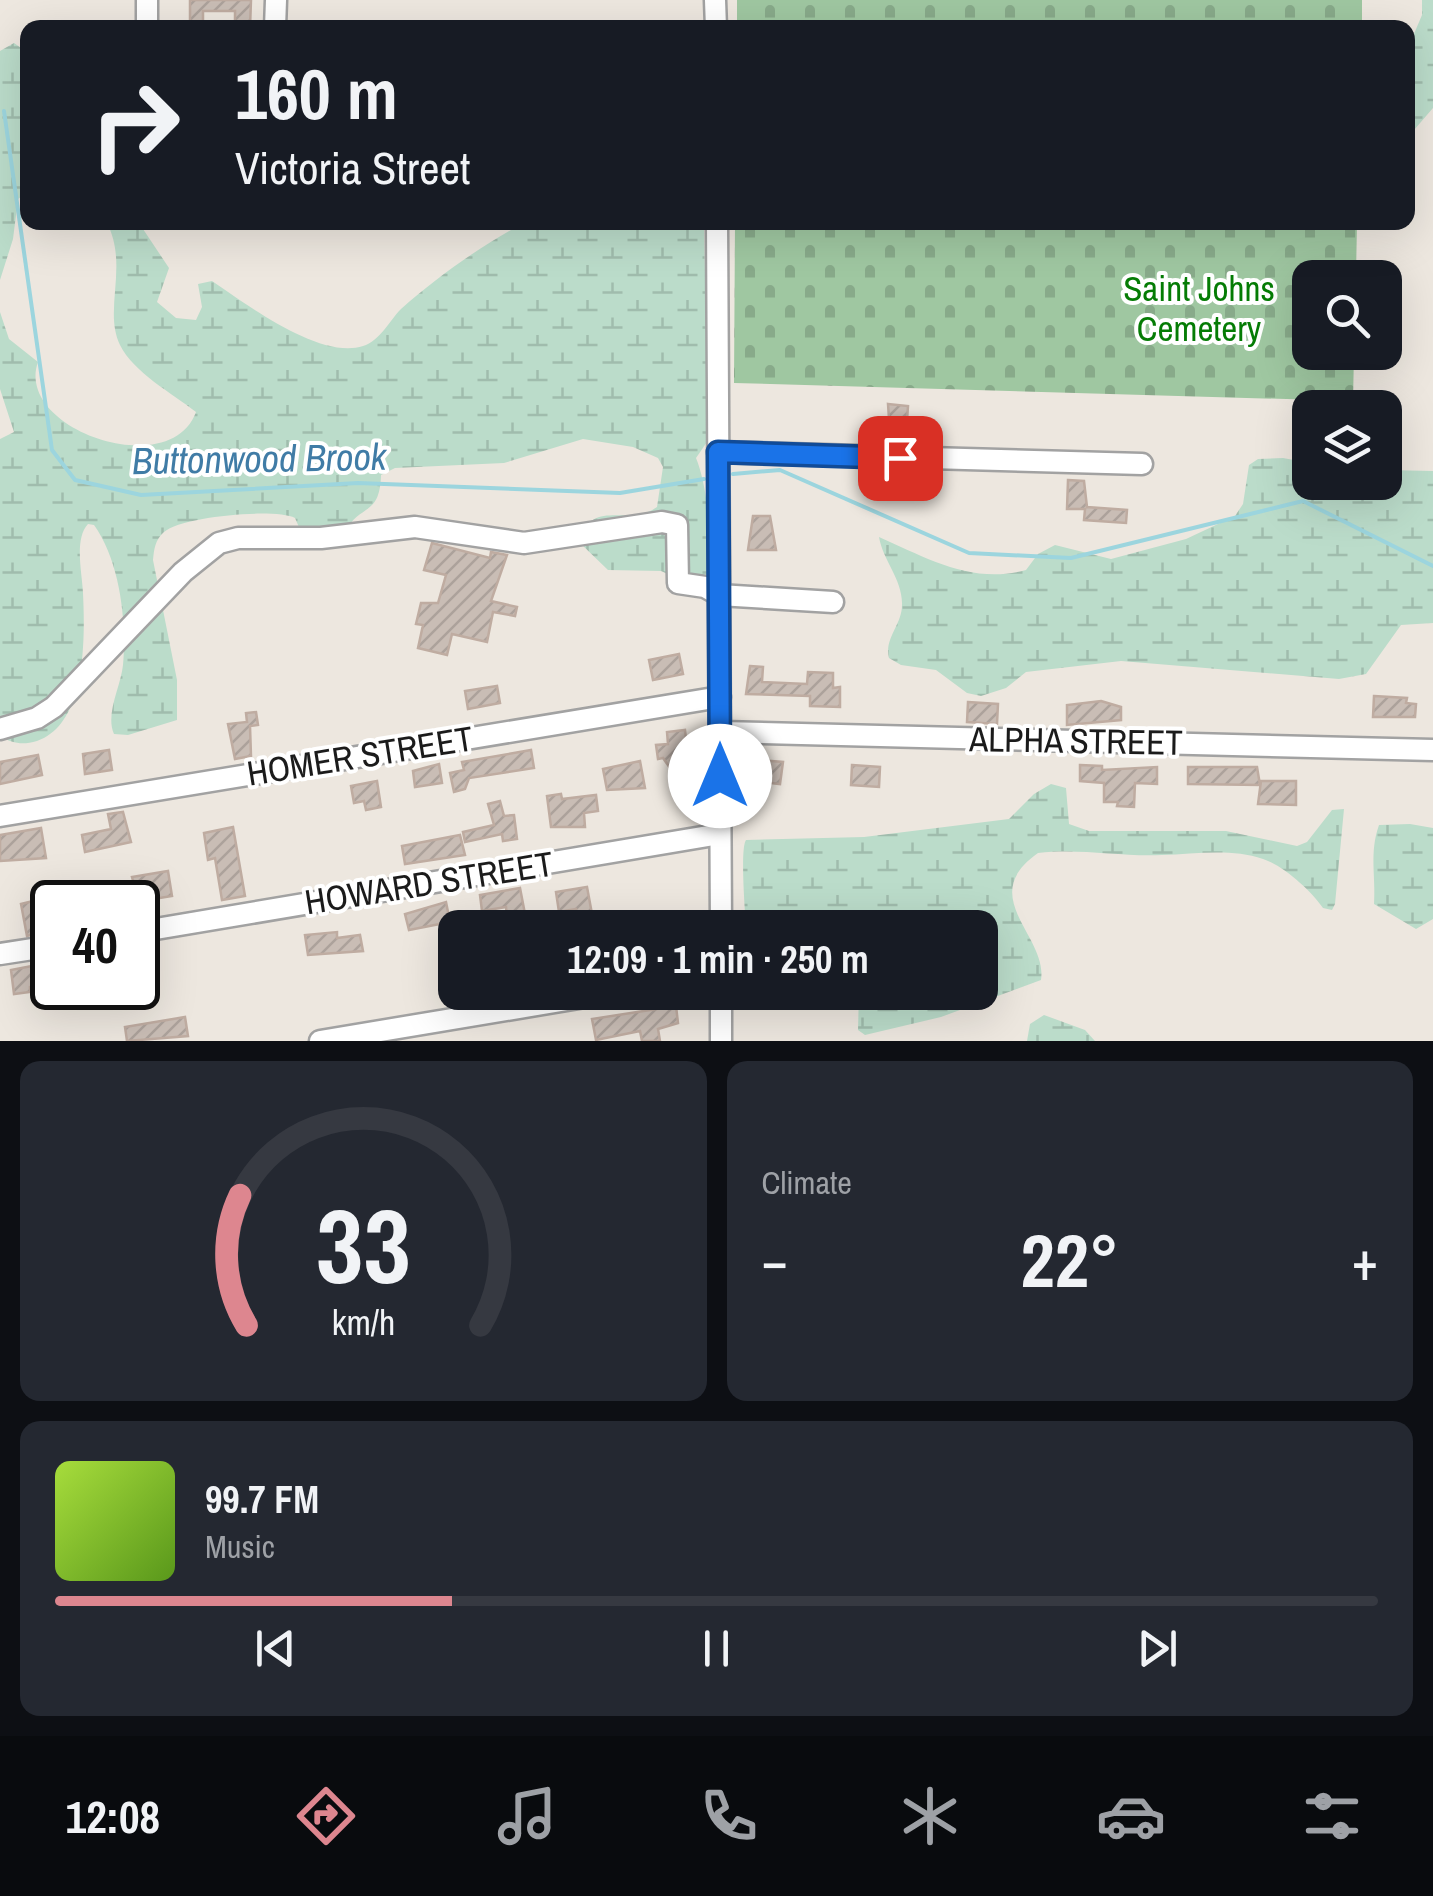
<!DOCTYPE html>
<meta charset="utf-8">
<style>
body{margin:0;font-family:"Archivo Narrow",sans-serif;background:#242831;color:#f1f3f6;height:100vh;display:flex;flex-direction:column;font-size:38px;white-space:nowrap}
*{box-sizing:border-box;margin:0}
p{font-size:32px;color:#9ea1a6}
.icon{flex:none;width:55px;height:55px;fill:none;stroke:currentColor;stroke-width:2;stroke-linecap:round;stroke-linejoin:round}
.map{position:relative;height:1041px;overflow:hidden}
.drawer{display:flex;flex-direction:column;gap:20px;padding:20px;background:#0d0f14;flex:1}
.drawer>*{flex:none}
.banner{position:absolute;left:20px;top:20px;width:1395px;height:210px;border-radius:20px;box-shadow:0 10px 40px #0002;background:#171b24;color:#f1f3f6;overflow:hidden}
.fabs{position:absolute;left:1292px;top:260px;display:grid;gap:20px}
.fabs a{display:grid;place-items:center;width:110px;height:110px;border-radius:20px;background:#171b24;box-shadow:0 10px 40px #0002;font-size:50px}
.speed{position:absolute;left:30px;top:880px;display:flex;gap:20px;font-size:50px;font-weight:700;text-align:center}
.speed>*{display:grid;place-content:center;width:130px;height:130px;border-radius:50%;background:#171b24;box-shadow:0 10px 40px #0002;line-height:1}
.speed .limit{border:5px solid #111;border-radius:15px;background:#fff;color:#111}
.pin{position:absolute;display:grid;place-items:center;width:85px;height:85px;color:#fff;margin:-42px;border-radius:20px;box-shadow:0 5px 15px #0006}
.me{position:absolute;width:110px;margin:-55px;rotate:0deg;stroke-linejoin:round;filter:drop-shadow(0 0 8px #0008)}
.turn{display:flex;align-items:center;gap:35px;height:210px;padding:0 50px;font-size:45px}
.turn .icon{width:130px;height:130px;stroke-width:2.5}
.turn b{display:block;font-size:70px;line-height:85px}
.big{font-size:75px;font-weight:700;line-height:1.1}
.drawer .card{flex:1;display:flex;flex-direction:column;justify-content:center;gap:15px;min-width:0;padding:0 35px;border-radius:20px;background:#242831}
.drawer .dial{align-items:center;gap:0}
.dial svg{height:260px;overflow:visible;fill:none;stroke:#363941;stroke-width:7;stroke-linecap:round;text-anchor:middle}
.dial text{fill:#f1f3f6;stroke:none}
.song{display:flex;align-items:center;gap:30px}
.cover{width:120px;height:120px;border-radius:15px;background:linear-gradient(135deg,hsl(80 70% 55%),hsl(90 70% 35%))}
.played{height:10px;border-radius:5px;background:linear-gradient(90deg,#dd868f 30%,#363941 30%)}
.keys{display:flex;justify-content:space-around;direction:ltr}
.heat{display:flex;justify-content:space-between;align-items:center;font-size:55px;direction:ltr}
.drawer .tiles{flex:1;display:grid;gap:20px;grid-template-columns:1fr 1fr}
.card:last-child{grid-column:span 2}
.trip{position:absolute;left:438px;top:910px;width:560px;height:100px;border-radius:20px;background:#171b24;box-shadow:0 10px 40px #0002;font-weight:700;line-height:100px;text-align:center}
.menu{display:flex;height:160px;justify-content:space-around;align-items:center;background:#090b0e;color:#9ea1a6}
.menu .icon{width:70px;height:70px}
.menu .on{color:#dd868f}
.menu b{font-size:45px;color:#f1f3f6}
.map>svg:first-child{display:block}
.wetland{fill:url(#wetland-marsh)}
.cemetery{fill:url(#cemetery-stones)}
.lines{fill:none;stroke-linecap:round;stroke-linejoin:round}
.stream{stroke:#9cd5de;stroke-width:4}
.building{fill:url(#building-hatch);stroke:#bfaca1;stroke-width:2.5}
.minor-casing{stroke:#a2a2a2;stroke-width:25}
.minor{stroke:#fff;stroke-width:20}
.route-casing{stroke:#114b97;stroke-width:25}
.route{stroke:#1a73e8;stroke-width:18}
.labels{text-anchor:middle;stroke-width:8;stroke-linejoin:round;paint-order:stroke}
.park-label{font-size:35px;fill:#057c05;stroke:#fff}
.street-label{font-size:35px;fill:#1b1b1b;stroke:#fff}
.water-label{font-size:38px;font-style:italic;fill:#407ca6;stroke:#fff}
</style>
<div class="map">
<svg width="1433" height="1041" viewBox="0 0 1433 1041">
<defs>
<pattern id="wetland-marsh" width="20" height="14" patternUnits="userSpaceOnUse" patternTransform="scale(2.5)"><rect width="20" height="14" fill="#bbdcca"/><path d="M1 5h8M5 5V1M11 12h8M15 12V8" fill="none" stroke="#a0bcad"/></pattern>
<pattern id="cemetery-stones" width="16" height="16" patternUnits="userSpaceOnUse" patternTransform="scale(2.5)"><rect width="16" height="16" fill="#9fc7a1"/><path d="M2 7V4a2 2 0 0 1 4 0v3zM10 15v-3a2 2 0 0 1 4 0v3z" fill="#88aa8a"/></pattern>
<pattern id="building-hatch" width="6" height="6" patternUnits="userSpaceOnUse" patternTransform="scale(2.5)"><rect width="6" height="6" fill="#c9bdb5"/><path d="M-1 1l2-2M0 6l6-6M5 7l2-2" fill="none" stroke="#aca29b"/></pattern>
</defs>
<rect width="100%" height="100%" fill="#ede7df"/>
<g class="wetland">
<polygon points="1422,0 1433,0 1433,108 1408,137 1408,48 1422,15"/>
<polygon points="14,43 27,52 27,193 18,199 13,239 0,280 0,51"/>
<path d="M107,223H139L169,268L157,302L176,318L196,320L202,307L198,284L212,281C246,304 320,360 363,346C380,341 389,321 401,309C436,278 479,247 520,225C535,217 676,223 704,223L708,426L707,442L696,458C709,489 714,557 706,591L661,571L608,570L580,543C589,496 628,528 657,507L663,467L658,458L633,447L583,439L504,463L395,468L381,475C380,517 360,503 344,533L302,534L295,518C275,508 182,516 164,532C155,540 154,549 153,560L177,680V720L128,735L114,734C105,714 121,686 123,665C127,622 120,561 94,525L88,524C74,539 82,572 83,593C85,637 87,724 37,741C23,745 13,744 0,736V439L14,432L0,389V312L9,339L38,362C14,429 170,483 196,412C172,393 134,373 120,345C103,310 129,266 107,223Z"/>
<path d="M1283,458L1310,463V482H1385V470L1433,471V623L1401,625L1366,674L1339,679L1121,661L1026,672L1006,688L981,696L967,693L936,670L901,665L889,658C884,638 902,625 902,605C903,580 883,561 879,537C927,558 972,585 1026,570L1038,554L1055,545L1111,559L1186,539L1235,516L1243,504L1249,465L1258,459Z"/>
<path d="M1051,784L1066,788L1069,824L1089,831H1226L1297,846L1307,842L1332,810L1344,809L1335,904L1332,910L1323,908C1311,891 1284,866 1263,859C1231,848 1196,854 1162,855C1121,857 1080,848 1038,853C975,897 1048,936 1041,980L941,1017L865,1035L858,1030L859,993L980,992V928L746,927C745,911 740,848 746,840L864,837L1009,819L1034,794Z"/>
<path d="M1410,824L1433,828V919L1416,929L1374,904C1376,876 1369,853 1379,825Z"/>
<polygon points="1044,1015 1085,1030 1095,1041 1027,1041 1030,1024"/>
</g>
<g class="cemetery">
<rect x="737" y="0" width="625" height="28"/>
<polygon points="735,223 1357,223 1356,277 1310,278 1310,352 1354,353 1353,401 734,383"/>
</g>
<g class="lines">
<g class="stream">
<polyline points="4,111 52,450 75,480 141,495 358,483 620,493 704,479"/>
<polyline points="733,474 780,470 969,553 1071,558 1303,501 1433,566"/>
</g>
</g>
<g class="building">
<polygon points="190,0 251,0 250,28 235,28 235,11 203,11 203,27 190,27"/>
<polygon points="888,404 908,406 906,435 890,434"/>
<polygon points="1068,480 1084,481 1087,507 1127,510 1126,523 1084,520 1085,509 1067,509"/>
<polygon points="753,516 770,516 776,550 748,550"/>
<polygon points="432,543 490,558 491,552 507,555 491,601 517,607 515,616 493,612 487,642 452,634 447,655 418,648 423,625 416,624 421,603 438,603 446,575 424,570"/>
<polygon points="679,654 683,674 653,680 649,660"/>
<polygon points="750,666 763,667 762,682 807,684 808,672 833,673 833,688 840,687 840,707 810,706 810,696 746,694"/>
<polygon points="497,686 500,703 468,709 465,691"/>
<polygon points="1374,696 1407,698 1406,703 1416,704 1415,717 1373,717"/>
<polygon points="1101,701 1121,707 1121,720 1067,725 1067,705"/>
<polygon points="968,702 998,704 997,724 967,722"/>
<polygon points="256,712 258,725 250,726 251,756 235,759 228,724 247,722 246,713"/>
<polygon points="685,730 689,766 670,768 663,758 658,759 656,745 668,744 667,732"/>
<polygon points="109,750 112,770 85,774 83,754"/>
<polygon points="531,750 534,768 469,778 465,789 454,792 450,773 464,770 462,762"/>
<polygon points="38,755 42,775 0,784 0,762"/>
<polygon points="758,760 783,762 780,784 762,782 763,778 757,777"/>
<polygon points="640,761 645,788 607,790 603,769"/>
<polygon points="439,764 442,783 415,787 413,771"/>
<polygon points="852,765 880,767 879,787 851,785"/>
<polygon points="1080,765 1102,766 1102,770 1157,767 1157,784 1135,783 1134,807 1117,806 1118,802 1104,802 1104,783 1080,781"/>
<polygon points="1188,767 1257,767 1260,785 1188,784"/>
<polygon points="377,781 381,807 366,810 364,801 354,803 351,786"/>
<polygon points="1261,781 1296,781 1296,805 1258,804"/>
<polygon points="561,794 562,799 596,795 598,811 584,813 585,827 551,827 547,796"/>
<polygon points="500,801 504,816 514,815 517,839 503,841 502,834 465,842 463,832 494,825 488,804"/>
<polygon points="123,812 131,842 85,852 82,835 111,829 108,814"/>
<polygon points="233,827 245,896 222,900 215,858 208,860 204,833"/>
<polygon points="41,828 46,858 0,861 0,835"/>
<polygon points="460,835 465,855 405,864 402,846"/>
<polygon points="168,871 172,896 135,902 91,902 91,897 135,888 132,877"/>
<polygon points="587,887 592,914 577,916 576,909 559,912 556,892"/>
<polygon points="520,888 525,914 507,917 506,907 482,911 480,895"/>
<polygon points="33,901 35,912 52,909 52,927 27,936 21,904"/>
<polygon points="446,902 450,922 409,930 405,914"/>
<polygon points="337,932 337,938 360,935 363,951 308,955 305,935"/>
<polygon points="32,966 35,986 30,987 30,992 14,994 11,970"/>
<polygon points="676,1006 678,1023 658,1029 660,1041 642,1041 640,1031 596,1040 592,1019"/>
<polygon points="185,1017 188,1036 127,1041 125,1027"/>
</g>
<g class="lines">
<defs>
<g id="minor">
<polyline points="147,0 147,28"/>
<polyline points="715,0 716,28"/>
<polyline points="275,28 276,0"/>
<polyline points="717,222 721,928"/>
<polyline points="718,452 1142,464"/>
<polyline points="0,729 37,718 54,707 183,572 219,543 238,538 321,538 415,527 524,543 662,522 677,525 678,583 705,587 719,595 833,602"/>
<polyline points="720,732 1433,750"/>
<polyline points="0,816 720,697"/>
<polyline points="138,932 720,834"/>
<polyline points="0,954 52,946"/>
<polyline points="721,992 721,1041"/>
<polyline points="320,1041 615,992"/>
</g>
</defs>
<use href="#minor" class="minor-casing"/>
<use href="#minor" class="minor"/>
</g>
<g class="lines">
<defs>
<polyline id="route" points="720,776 718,452 900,458"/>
</defs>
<use href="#route" class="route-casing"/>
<use href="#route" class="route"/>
</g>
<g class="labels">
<g class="park-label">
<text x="1199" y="301">Saint Johns<tspan x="1199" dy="40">Cemetery</tspan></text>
</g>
<g class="street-label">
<text transform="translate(1076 741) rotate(1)" y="12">ALPHA STREET</text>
<text transform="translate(360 756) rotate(-9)" y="12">HOMER STREET</text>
<text transform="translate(429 883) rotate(-9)" y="12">HOWARD STREET</text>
</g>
<g class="water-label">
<text transform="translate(259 459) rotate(-1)" y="13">Buttonwood Brook</text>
</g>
</g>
</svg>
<div class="fabs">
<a><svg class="icon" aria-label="search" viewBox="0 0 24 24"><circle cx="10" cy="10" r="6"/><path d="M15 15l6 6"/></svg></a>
<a><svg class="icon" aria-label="layers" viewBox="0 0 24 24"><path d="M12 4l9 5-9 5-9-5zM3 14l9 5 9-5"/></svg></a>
</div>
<div class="speed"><div class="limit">40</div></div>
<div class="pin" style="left:900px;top:458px;background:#d93025"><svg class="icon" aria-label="arrive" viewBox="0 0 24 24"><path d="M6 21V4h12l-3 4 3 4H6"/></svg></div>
<svg class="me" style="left:720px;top:776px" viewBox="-20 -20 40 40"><circle r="19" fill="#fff"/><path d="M0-13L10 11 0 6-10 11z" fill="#1a73e8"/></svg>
<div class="trip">12:09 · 1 min · 250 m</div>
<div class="banner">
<div class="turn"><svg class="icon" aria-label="right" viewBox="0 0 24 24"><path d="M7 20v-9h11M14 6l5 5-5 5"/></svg><div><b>160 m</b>Victoria Street</div></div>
</div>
</div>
<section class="drawer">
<div class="tiles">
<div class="card dial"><svg viewBox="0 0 100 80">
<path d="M14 69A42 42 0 1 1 86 69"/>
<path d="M14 69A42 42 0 0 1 12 29" stroke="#dd868f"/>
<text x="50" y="56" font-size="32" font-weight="700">33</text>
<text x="50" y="72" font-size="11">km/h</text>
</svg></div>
<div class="card"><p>Climate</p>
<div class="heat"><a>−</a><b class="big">22°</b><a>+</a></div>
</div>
<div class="card">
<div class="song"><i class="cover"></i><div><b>99.7 FM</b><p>Music</p></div></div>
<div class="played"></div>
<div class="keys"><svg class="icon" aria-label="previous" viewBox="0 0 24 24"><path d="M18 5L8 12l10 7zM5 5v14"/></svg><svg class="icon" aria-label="pause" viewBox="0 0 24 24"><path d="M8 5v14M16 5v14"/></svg><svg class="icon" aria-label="next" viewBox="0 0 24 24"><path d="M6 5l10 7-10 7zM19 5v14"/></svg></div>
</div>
</div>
</section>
<nav class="menu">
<b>12:08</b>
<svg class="icon on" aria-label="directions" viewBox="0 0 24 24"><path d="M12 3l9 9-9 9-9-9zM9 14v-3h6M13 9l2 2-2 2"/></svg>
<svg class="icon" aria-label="music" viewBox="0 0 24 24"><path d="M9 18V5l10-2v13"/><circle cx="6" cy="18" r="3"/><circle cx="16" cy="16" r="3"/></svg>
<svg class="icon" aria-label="phone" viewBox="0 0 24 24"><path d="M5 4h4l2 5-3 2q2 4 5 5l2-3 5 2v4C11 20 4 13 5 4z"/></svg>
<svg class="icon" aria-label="climate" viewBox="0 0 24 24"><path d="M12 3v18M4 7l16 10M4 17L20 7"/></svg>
<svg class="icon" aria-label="car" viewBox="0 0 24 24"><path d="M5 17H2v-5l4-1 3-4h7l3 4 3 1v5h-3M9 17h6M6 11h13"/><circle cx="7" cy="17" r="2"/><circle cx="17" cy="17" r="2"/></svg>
<svg class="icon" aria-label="filters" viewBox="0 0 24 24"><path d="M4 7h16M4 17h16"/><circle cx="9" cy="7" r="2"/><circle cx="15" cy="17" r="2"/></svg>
</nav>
